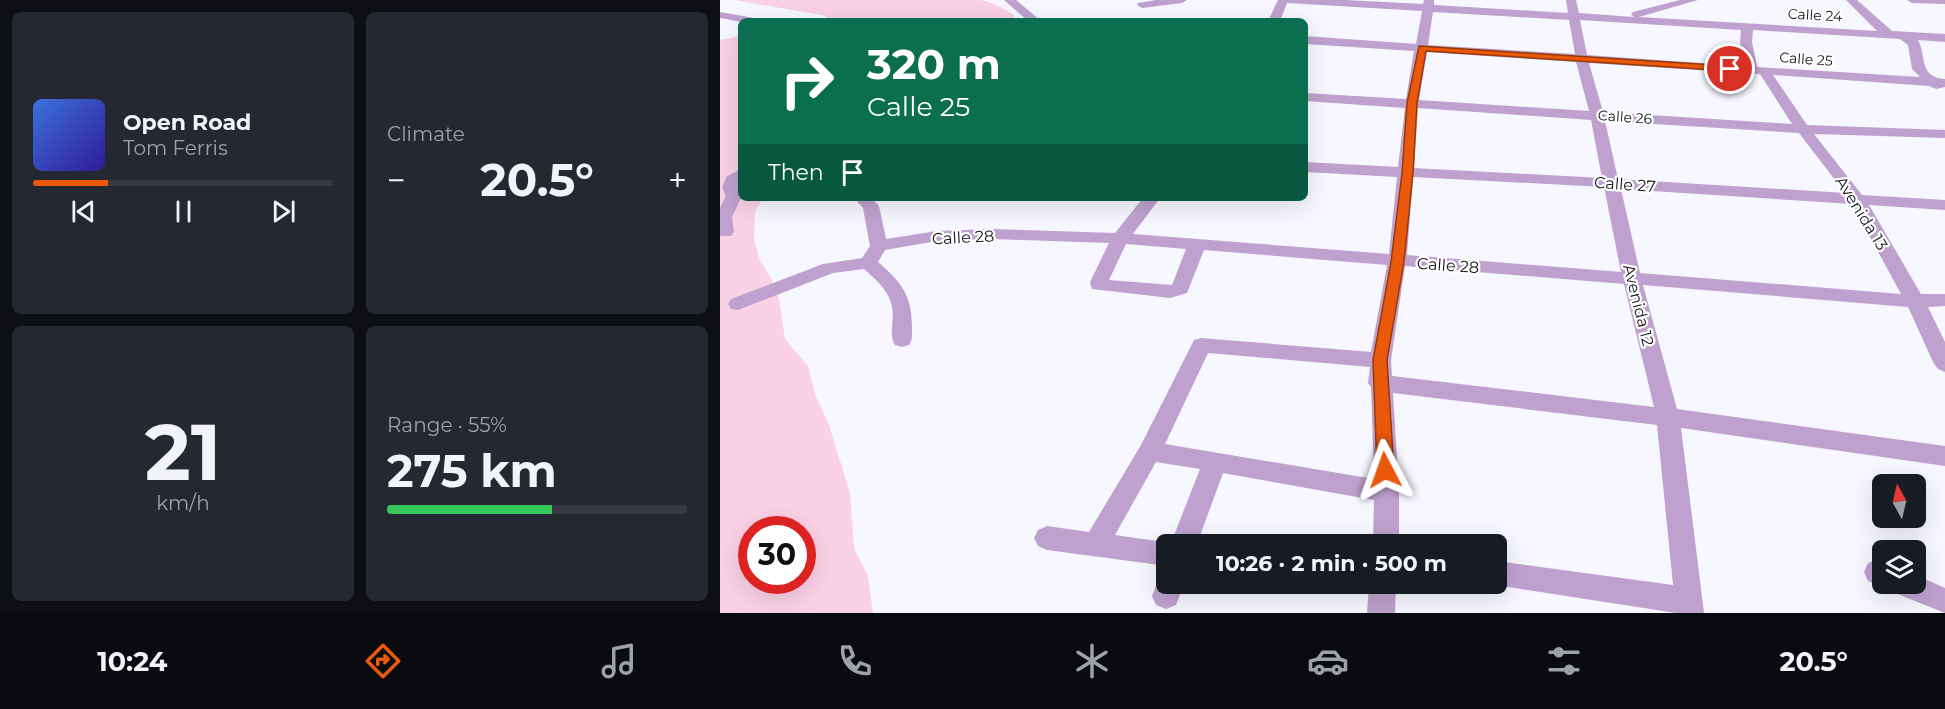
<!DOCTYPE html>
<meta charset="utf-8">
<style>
body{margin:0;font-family:Montserrat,sans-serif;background:#242831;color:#f1f3f6;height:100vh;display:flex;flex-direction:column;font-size:22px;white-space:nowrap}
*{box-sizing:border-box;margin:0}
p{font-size:20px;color:#9ea1a6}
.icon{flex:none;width:33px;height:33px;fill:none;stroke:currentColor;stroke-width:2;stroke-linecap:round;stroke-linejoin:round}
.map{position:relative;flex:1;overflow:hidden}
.drawer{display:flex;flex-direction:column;gap:12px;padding:12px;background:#0d0f14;width:720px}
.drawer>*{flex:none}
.hud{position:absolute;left:18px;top:18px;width:570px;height:183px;border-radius:9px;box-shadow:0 6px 24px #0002;background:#0b6e4f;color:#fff;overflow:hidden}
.needle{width:39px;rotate:352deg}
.buttons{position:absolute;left:1152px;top:474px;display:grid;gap:12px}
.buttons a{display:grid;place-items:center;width:54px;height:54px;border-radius:9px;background:#171b24;box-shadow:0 6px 24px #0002;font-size:30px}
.speed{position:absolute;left:18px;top:516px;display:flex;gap:12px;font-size:30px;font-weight:700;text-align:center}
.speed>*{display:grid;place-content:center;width:78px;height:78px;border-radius:50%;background:#171b24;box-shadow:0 6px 24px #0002;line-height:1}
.speed .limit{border:9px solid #d22;background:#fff;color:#111}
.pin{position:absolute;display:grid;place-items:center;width:51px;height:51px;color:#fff;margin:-26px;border:3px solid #fff;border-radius:50%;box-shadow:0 2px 6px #0007}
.me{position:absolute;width:66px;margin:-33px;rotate:356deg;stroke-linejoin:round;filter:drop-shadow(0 0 4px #0008)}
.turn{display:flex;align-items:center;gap:21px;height:126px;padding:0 30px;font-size:27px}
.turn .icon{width:78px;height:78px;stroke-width:2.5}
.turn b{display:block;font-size:42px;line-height:51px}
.then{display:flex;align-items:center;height:57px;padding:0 30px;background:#0003;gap:12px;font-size:22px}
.big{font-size:45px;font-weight:700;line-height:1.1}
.drawer .card{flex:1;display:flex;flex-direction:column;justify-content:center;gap:9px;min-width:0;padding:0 21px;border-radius:9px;background:#242831}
.drawer .dial{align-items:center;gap:0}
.dial b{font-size:78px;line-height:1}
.song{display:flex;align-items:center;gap:18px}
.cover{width:72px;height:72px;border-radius:9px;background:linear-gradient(135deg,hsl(220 70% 55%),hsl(250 70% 35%))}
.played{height:6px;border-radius:3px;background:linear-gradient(90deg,#ea580c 25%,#363941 25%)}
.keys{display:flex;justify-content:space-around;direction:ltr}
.heat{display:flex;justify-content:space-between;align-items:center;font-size:33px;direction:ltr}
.charge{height:9px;border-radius:4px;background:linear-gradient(90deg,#34c759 55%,#363941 0)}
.drawer .tiles{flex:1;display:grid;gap:12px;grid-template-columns:repeat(2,1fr)}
.trip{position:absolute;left:436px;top:534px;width:351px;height:60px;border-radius:9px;background:#171b24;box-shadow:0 6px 24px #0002;font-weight:700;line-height:60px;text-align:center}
.dock{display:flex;height:96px;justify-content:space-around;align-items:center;background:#090b0e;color:#9ea1a6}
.dock .icon{width:42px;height:42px}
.dock .on{color:#ea580c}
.dock b{font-size:27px;color:#f1f3f6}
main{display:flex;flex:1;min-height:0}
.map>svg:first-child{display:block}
.green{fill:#fbd1e5;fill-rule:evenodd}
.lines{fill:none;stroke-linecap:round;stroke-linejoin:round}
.minor{fill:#bfa1cf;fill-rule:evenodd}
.route{fill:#ea580c;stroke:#983908;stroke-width:1.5}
.labels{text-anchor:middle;stroke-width:4.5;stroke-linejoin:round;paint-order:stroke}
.far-street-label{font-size:14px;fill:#131417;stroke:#fff}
.street-label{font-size:16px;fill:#131417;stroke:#fff}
</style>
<main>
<section class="drawer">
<div class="tiles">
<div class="card">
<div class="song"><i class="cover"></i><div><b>Open Road</b><p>Tom Ferris</p></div></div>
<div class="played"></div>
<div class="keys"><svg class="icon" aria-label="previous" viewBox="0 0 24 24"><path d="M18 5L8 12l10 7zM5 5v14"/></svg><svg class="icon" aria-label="pause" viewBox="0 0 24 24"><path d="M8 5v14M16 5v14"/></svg><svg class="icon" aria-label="next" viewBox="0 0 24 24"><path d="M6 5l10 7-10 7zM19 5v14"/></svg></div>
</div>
<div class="card"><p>Climate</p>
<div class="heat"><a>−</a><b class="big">20.5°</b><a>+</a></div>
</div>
<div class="card dial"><b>21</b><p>km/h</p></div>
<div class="card"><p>Range · 55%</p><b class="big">275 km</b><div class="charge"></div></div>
</div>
</section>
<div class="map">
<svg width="1225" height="613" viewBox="0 0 1225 613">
<rect width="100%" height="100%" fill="#f6f7ff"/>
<g class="green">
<polygon points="14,0 261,0 275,4 294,15 295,21 103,21 107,16"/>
<path d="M21,36V198H43L35,212L34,240L40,260L52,280L59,299L65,339L88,366L95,394L109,425L130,493L134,548L148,576L153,613H0V40ZM32,530H82V580H32Z"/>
</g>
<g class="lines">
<g class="minor">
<polygon points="284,0 296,0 321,21 308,21"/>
<polygon points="436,0 467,0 462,3 422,8 417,5 418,3"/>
<path d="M558,0H625L703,4L704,0H714V5L848,13L846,0H856L859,13L914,17L911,14L913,12L960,0H978L919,17L1157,31L1126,0H1137L1172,31L1225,34V42L1198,40C1207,56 1198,77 1225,79V87L1216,89L1209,86L1053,75L1087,125L1225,130V138L1094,134L1142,195L1225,200V210L1149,205L1201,294H1225V306L1208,307L1225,342V372L1218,369L1214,364L1188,307L923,285L957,409L1225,446V466L961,428L984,613H956L769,584H777V561L953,585L937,425L673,393L679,492V544H653L654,500L503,473L477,544H447V566L327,550L318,546L314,538L318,530L327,526L369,532L421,445L474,340L481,338L651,352L667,265L484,250L467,293L450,298L372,289L370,282L389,243L272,239L217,241L165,250L158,262C181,282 192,295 192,327C192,334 193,339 189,345L182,347L175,345C168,334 175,320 172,307C169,290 156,280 144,269L113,273L18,310L11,309L8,304L11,299L103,264L142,258L150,246L143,208L134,198H152L159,206L166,239L217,231L272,229L395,233L423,198H440L413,234L669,254L677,177L585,172V162L678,167L685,108L585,101V93L686,99L694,51L585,44V36L696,44L702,11L567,3L560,21H548ZM713,12L849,20L855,54L708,45ZM860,20L1021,30L1020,42L1024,66L867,55ZM1033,30L1180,39L1188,45L1192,69L1200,77L1037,67L1032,42ZM707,52L856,62L869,111L699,100ZM869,63L1040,74L1072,124L883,112ZM698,108L871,120L882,178L694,168ZM885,121L1079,133L1125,193L898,179ZM693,177L884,187L901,272L687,255ZM901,189L1132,204L1181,294L920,273ZM406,244L466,249L452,285L389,280ZM685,266L904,284L934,407L672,376L671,360ZM488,353L650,367L648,383L651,387L654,479L445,444ZM436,462L480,469L451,543L395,535Z"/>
<polygon points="1187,0 1225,0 1225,4 1192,3"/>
<polygon points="0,12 34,18 40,21 21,22 0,18"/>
<polygon points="21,169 21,181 18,187 21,198 12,217 14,232 11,236 0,236 0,208 6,196 2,187 7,176"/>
<polygon points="1158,559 1162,561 1162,584 1170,584 1162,587 1148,581 1144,572 1148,563"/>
<polygon points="447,572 447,584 464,584 456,605 446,609 436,605 432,596 440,575"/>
<polygon points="1196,575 1225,588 1225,613 1175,593 1172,584 1196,584"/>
<polygon points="649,584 676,584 675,613 647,613"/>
</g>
</g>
<polygon class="route" points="699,46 1010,66 1015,69 1010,71 706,51 697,103 693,173 684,262 667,360 674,470 671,475 665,477 659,475 657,470 653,360 671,262 682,173 687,103"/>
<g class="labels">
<g class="far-street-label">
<text transform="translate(1095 15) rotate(3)" y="5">Calle 24</text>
<text transform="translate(1086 59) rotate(4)" y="5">Calle 25</text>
<text transform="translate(905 117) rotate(4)" y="5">Calle 26</text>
</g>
<g class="street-label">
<text transform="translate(905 184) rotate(4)" y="6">Calle 27</text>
<text transform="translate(1142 213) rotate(58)" y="6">Avenida 13</text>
<text transform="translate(243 237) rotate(-3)" y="6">Calle 28</text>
<text transform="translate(728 265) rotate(4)" y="6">Calle 28</text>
<text transform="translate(919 305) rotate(76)" y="6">Avenida 12</text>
</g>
</g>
</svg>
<div class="buttons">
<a><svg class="needle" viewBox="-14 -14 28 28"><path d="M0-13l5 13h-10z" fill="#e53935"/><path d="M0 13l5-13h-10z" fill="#9ea1a6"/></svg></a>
<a><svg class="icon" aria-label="layers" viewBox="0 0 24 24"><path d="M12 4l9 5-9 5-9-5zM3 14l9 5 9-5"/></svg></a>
</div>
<div class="speed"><div class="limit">30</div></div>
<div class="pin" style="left:1010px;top:69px;background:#d93025"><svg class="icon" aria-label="arrive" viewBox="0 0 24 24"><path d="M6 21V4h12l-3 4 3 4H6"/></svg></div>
<svg class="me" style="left:665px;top:470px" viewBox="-20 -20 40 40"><path d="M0-17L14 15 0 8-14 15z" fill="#ea580c" stroke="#fff" stroke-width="4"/></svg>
<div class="trip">10:26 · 2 min · 500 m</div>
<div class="hud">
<div class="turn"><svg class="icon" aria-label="right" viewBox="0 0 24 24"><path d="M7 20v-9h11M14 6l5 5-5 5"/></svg><div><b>320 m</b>Calle 25</div></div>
<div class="then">Then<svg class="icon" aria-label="arrive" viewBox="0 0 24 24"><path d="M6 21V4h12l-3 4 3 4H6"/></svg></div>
</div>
</div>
</main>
<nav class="dock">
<b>10:24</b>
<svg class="icon on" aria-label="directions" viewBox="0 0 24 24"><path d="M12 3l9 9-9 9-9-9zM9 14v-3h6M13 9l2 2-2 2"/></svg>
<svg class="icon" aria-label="music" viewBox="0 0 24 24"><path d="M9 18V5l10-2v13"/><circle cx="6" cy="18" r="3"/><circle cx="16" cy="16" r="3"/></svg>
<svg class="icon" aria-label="phone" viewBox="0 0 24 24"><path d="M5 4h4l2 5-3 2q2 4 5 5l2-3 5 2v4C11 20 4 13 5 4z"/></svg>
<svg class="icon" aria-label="climate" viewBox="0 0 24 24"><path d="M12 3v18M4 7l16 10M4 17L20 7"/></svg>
<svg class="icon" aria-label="car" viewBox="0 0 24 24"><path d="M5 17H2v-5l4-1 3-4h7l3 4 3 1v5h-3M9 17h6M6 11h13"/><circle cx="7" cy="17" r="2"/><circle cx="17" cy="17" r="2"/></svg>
<svg class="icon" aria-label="filters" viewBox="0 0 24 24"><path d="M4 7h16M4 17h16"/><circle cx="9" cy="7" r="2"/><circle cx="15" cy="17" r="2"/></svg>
<b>20.5°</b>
</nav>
